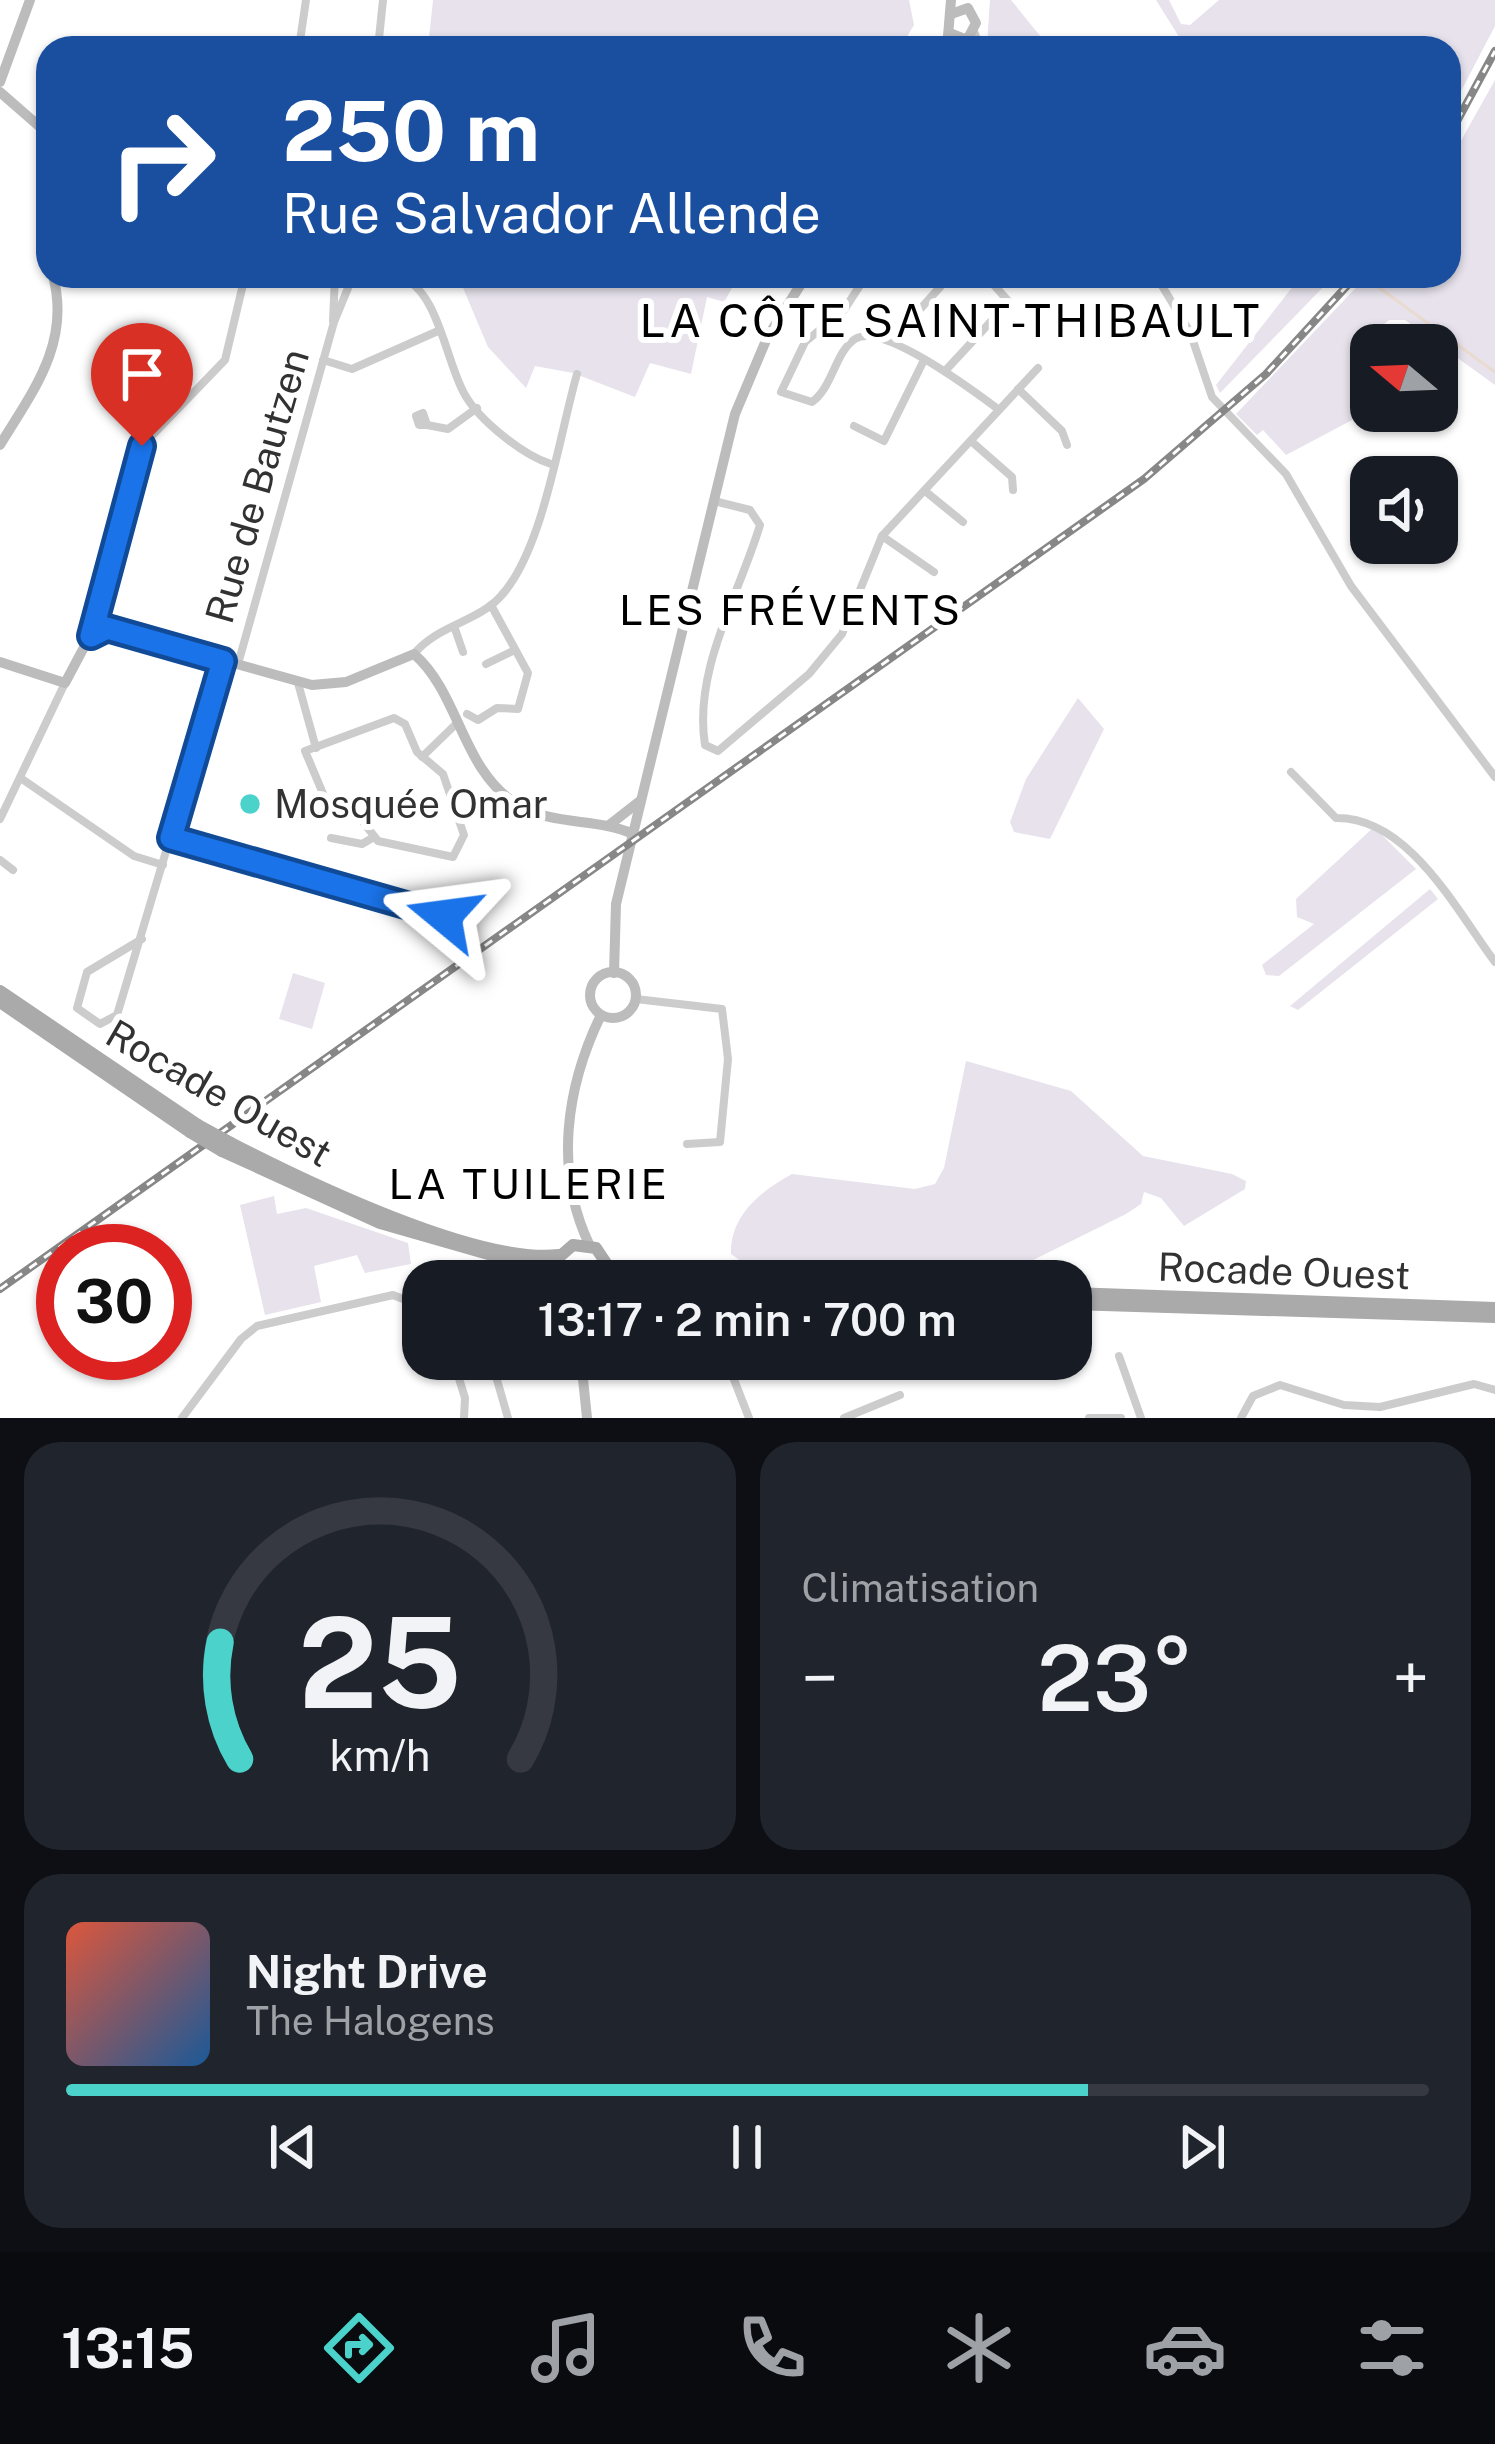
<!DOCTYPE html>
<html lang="fr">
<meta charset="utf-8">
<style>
body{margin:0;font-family:"Public Sans",sans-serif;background:#20242c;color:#f1f3f6;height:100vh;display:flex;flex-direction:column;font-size:45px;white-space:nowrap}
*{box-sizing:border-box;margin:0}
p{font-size:39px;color:#9ea1a6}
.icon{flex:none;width:66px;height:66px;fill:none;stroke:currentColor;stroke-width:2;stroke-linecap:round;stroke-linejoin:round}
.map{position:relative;height:1418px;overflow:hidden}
.panel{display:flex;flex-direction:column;gap:24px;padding:24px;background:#0d0f14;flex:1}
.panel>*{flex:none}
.guide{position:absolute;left:36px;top:36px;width:1425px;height:252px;border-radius:36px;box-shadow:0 3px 9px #0004;background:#1a4fa0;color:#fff;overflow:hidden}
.needle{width:78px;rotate:289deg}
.controls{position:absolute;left:1350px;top:324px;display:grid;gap:24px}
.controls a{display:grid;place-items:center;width:108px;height:108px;border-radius:24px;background:#171b24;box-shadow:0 3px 9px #0004;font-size:60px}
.speed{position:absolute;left:36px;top:1224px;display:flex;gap:24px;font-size:60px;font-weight:700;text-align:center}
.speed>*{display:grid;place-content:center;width:156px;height:156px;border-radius:50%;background:#171b24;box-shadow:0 3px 9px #0004;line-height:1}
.speed .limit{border:18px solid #d22;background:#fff;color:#111}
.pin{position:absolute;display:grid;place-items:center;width:102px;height:102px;color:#fff;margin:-123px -51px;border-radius:50% 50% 50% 0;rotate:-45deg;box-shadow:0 0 12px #0007}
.pin .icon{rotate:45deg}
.me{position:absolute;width:132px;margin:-66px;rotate:286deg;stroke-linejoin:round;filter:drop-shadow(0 0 9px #0008)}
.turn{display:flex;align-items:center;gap:42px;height:252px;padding:0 48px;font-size:54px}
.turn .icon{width:156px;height:156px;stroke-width:2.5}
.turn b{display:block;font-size:84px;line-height:102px}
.big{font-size:90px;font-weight:600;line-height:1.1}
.panel .widget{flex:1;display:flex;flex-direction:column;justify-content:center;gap:18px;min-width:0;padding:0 42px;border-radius:36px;background:#20242c}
.panel .dial{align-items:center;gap:0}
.dial svg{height:312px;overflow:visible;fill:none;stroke:#363941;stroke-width:7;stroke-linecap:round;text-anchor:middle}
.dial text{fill:#f1f3f6;stroke:none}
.song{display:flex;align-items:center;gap:36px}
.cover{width:144px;height:144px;border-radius:18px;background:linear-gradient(135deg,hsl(10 70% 55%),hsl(210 70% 35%))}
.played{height:12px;border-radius:6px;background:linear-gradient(90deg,#4ad2cb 75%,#363941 75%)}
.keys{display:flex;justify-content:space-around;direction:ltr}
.heat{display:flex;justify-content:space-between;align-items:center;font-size:66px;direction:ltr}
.panel .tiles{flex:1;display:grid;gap:24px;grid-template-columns:1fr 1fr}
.widget:last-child{grid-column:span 2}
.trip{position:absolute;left:402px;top:1260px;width:690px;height:120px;border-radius:36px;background:#171b24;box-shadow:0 3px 9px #0004;font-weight:600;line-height:120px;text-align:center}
.tabs{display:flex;height:192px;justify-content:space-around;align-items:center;background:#090b0e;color:#9ea1a6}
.tabs .icon{width:84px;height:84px}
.tabs .current{color:#4ad2cb}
.tabs b{font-size:54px;color:#f1f3f6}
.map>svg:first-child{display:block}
.green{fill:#e7e2ec}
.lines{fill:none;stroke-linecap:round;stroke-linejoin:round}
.stream{stroke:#eadbd0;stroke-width:3}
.street{stroke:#ccc;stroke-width:8}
.secondary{stroke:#bcbcbc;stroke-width:10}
.primary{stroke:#aaa;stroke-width:12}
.rail-casing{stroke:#878787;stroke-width:8}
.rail{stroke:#fff;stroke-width:3;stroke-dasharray:9;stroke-linecap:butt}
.primary-bridge{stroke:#aaa;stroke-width:12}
.route-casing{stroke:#114b97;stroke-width:30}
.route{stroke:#1a73e8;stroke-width:21}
.poi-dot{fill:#4ad2cb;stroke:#fff;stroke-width:4.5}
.labels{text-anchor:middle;stroke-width:12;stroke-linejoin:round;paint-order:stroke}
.street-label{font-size:39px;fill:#323232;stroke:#fff}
.poi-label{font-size:39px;fill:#323232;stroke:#fff;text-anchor:start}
.neighbourhood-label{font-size:42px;letter-spacing:3px;fill:#000;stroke:#fff}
.quarter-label{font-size:45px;letter-spacing:3px;fill:#000;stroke:#fff}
</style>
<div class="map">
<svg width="1495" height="1418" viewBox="0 0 1495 1418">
<rect width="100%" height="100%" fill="#fff"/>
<g class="green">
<polygon points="433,0 909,0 914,25 900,48 849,48 838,38 821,48 428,48"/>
<polygon points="990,0 1011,0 1050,48 987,45"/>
<polygon points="1156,0 1169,0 1181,24 1190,25 1219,0 1495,0 1495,26 1449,114 1449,48 1186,48"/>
<polygon points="1495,80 1495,385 1405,320 1389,320 1359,345 1371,358 1371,410 1286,455 1263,430 1257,435 1236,414 1367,276 1449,276 1449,162"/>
<polygon points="458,276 739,276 724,302 707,297 691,374 650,363 635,397 573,373 535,366 526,388 488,347"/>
<polygon points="1301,276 1334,276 1220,393 1216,385"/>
<polygon points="1078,698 1104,729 1050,839 1014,832 1010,822 1026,779"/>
<polygon points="1374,827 1416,869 1279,976 1266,975 1262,965 1314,924 1297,917 1296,899"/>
<polygon points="1430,889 1438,899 1298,1010 1290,1006"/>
<polygon points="293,973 325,983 312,1029 279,1019"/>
<path d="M966,1061L1071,1091L1143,1156L1232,1174L1246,1181L1245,1189L1184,1226L1161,1198L1144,1192L1141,1204L1126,1214L1015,1269L803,1266L741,1261L731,1254C730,1215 761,1191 792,1174L915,1189L935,1184L944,1168Z"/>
<polygon points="274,1196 277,1214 306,1208 408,1243 411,1264 365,1273 357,1255 314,1266 321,1302 265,1315 240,1205"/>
</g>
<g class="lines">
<polyline class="stream" points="1363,276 1495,372"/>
<g class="street">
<polyline points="974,31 980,48"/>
<polyline points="299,48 306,0"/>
<polyline points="378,48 383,0"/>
<path d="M398,276C439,288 445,361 465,395C480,421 523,455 551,464"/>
<path d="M866,276L844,310L805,342L781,392L812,402C833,387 835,352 855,339C882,322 975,392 998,409"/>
<polyline points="1156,276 1190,332 1212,397 1286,474 1351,586 1495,777"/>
<polyline points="333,321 335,276"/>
<polyline points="879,337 913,317 950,276"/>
<polyline points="323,360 352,369 438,331"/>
<polyline points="945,371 1009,302 986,276"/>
<polyline points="1018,389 1062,431 1067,445"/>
<polyline points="427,425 419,425 416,416 423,413 427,425 448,429 477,408"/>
<polyline points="854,426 884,441 924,360"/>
<polyline points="971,441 1012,477 1013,490"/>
<polyline points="925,491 963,522"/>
<path d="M714,501L750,510L760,525C739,595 693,670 705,745L718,751L809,674L842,634L882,536L1038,368"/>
<polyline points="882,536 934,572"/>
<polyline points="454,626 463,652"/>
<polyline points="91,635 142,446 225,360 245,276"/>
<path d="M414,654C436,626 477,622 500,597C543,552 559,436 577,374"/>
<polyline points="238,664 334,322 353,276"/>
<polyline points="486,664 515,650"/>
<polyline points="298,683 316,748"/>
<polyline points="467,714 478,720 497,708 518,709 528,673 491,605"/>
<polygon points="394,718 405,724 417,752 443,774 464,835 453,857 378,841 356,813 327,803 305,751"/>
<polyline points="422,757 457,723"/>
<path d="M1291,772L1336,818C1409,817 1456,910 1495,962"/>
<polyline points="22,779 134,856 163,865"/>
<polyline points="0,819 65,683"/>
<polyline points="331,838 362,844 374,837"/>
<polyline points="171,839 444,916"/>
<polyline points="0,860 13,870"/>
<polyline points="142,939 87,972 77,1008 100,1024 117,1015 223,661"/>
<polyline points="636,999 722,1009 728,1059 720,1142 687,1144"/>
<polyline points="1119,1356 1141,1418"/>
<polyline points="453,1359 465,1398 464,1418"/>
<polyline points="491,1359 508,1418"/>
<polyline points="726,1359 749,1418"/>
<polyline points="182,1418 241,1339 257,1326 393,1295 423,1307"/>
<polyline points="844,1418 900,1395"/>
<polyline points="1089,1418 1121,1418"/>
<polyline points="1241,1418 1253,1396 1280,1385 1344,1405 1380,1407 1474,1384 1495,1390"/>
</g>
<g class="secondary">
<polyline points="952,34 967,40 976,23 968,8 954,13"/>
<polyline points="947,48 951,0"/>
<polyline points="0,82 30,0"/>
<polyline points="0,92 48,134"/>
<polyline points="48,220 48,246"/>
<path d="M0,445C33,391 71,343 53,276"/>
<path d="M0,662L65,683L90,636L107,628L312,685L346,682L414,654C459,693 462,769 515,803C552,827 596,817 633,834"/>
<polyline points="608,826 640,801"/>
<circle cx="613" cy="995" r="23"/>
<polyline points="614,973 616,904 735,414 767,338 806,276"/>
<path d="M589,1244C554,1170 566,1087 601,1015"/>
<polyline points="581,1359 587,1418"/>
</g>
<g class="primary">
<polyline points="0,991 198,1125"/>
<polyline points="0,1002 190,1132"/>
<path d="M231,1143C305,1181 478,1265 559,1255"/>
<polyline points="222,1151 380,1223 555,1273"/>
<polyline points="558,1258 573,1245 596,1248 608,1266 605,1281"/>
<polyline points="608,1266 717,1281"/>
<polyline points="615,1281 622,1281"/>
<polyline points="1071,1293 1495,1308"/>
<polyline points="1071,1304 1495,1317"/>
</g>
<defs>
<g id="rail">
<polyline points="1449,136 1495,51"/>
<polyline points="0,1289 1144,479 1266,374 1356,276"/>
</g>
</defs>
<use href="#rail" class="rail-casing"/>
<use href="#rail" class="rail"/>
<g class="primary-bridge">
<polyline points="198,1125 231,1143"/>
<polyline points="190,1132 222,1151"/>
</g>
</g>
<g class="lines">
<defs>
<polyline id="route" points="142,446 91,636 107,628 223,661 171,838 444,916"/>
</defs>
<use href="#route" class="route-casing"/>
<use href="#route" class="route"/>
</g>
<circle class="poi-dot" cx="250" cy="804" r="12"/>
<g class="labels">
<g class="street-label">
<text transform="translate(257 486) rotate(-74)" y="14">Rue de Bautzen</text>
<text transform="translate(219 1093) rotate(30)" y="14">Rocade Ouest</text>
<text transform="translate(1284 1271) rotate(2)" y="14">Rocade Ouest</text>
</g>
<g class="poi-label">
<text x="274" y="818">Mosquée Omar</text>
</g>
<g class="neighbourhood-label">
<text x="791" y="625">LES FRÉVENTS</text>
<text x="529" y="1199">LA TUILERIE</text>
</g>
<g class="quarter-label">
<text x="951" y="337">LA CÔTE SAINT-THIBAULT</text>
</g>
</g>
</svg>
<div class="controls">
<a><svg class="needle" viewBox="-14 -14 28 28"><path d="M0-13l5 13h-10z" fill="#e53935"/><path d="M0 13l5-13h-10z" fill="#9ea1a6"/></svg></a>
<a><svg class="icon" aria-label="sound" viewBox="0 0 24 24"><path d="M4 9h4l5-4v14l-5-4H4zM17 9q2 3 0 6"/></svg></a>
</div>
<div class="speed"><div class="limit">30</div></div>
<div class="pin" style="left:142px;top:446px;background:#d93025"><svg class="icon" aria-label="arrive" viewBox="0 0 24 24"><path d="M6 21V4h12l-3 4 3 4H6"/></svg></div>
<svg class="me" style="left:444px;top:916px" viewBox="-20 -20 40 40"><path d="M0-17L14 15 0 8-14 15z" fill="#1a73e8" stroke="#fff" stroke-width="4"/></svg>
<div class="trip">13:17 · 2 min · 700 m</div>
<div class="guide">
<div class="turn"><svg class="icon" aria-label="right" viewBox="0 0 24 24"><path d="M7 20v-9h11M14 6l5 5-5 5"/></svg><div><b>250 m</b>Rue Salvador Allende</div></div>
</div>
</div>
<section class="panel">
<div class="tiles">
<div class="widget dial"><svg viewBox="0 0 100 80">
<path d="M14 69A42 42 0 1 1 86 69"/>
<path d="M14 69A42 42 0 0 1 9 39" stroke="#4ad2cb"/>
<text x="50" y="56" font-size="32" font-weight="700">25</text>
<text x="50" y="72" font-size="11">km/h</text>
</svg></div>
<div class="widget"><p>Climatisation</p>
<div class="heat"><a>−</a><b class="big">23°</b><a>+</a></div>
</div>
<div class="widget">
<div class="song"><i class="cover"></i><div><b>Night Drive</b><p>The Halogens</p></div></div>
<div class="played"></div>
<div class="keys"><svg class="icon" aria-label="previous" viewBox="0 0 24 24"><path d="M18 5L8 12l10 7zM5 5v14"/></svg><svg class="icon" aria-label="pause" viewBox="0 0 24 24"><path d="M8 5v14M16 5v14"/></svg><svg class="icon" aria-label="next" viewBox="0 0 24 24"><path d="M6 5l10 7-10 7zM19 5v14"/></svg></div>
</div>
</div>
</section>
<nav class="tabs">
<b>13:15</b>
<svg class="icon current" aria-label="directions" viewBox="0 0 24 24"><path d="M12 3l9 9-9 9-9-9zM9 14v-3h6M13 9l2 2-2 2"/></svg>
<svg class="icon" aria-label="music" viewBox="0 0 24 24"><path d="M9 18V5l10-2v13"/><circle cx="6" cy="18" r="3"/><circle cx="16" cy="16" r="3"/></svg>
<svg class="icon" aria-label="phone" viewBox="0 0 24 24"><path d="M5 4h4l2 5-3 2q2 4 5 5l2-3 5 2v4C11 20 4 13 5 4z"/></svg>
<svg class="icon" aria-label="climate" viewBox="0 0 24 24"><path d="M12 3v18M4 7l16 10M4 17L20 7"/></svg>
<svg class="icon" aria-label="car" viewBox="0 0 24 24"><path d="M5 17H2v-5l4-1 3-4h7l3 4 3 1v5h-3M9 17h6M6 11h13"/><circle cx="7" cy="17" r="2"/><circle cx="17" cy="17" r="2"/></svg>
<svg class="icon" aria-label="filters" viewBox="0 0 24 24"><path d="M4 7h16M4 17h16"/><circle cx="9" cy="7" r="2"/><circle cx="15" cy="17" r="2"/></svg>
</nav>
